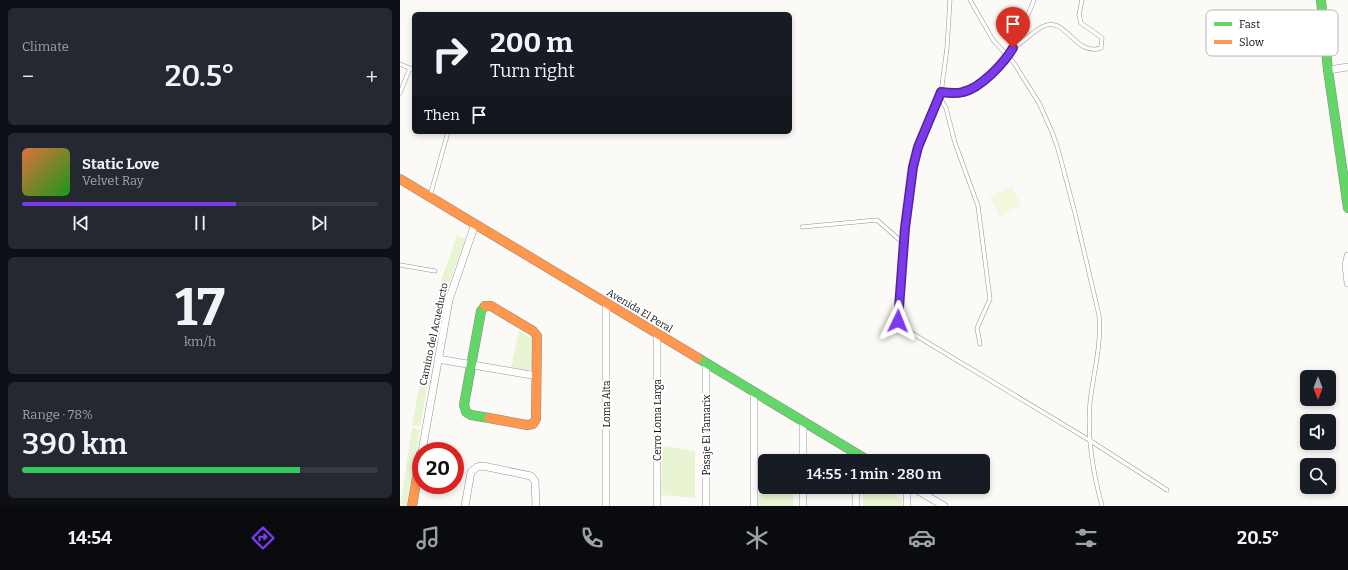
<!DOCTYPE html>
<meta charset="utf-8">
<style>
body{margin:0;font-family:Bitter,serif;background:#242831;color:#f1f3f6;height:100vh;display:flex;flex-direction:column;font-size:15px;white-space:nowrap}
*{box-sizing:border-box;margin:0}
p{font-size:13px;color:#9ea1a6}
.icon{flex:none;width:22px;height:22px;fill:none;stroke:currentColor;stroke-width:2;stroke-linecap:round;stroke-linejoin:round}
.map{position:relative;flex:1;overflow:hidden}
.drawer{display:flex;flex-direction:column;gap:8px;padding:8px;background:#0d0f14;width:400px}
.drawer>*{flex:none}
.top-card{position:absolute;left:12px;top:12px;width:380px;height:122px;border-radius:6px;box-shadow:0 2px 6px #0003;background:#171b24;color:#f1f3f6;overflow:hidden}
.needle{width:26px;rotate:180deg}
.tools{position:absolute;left:900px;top:370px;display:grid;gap:8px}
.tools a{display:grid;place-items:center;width:36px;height:36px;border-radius:6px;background:#171b24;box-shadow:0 2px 6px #0003;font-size:20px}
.speed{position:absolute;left:12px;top:442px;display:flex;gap:8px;font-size:20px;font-weight:700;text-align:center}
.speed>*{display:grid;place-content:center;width:52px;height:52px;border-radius:50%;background:#171b24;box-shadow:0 2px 6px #0003;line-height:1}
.speed .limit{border:6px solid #d22;background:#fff;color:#111}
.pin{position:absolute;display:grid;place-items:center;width:34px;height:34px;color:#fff;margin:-41px -17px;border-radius:50% 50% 50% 0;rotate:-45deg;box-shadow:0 0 4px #0007}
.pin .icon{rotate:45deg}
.me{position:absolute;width:44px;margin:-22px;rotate:2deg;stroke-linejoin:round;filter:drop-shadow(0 0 3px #0008)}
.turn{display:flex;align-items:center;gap:14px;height:84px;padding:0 12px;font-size:18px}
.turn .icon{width:52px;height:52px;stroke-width:2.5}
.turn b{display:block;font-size:28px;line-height:34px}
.then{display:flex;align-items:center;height:38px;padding:0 12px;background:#0003;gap:8px;font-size:15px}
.big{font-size:30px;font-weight:600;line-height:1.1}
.drawer .widget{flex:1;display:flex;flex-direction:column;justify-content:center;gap:6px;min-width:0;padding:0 14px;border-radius:6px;background:#242831}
.drawer .dial{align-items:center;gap:0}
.dial b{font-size:52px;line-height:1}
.song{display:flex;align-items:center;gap:12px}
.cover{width:48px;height:48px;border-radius:6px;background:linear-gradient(135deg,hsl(20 70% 55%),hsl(120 70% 35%))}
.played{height:4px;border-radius:2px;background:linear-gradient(90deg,#7c3aed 60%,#363941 60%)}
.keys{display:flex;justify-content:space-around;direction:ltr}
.heat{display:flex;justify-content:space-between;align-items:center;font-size:22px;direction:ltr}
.charge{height:6px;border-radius:3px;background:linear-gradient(90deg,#34c759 78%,#363941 0)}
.trip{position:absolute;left:358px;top:454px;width:232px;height:40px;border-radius:6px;background:#171b24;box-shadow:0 2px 6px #0003;font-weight:600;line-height:40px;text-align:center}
.tabs{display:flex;height:64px;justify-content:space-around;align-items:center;background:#090b0e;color:#9ea1a6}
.tabs .icon{width:28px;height:28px}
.tabs .selected{color:#7c3aed}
.tabs b{font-size:18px;color:#f1f3f6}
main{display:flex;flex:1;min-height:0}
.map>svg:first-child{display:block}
.green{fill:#e9f4d3}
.pitch{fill:#f2f7de}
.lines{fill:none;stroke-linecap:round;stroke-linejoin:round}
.lane-casing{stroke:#969594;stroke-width:4.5}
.street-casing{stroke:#969594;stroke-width:8}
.fast-casing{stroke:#8d8c8a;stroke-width:10}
.slow-casing{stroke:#8d8c8a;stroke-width:10}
.lane{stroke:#fffefe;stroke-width:3.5}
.street{stroke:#fffefe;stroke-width:7}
.fast{stroke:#63d668;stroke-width:9}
.slow{stroke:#ff974d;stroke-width:9}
.route-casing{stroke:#51269a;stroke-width:10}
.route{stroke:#7c3aed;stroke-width:7}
.labels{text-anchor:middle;stroke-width:4;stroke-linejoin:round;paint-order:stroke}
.street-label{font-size:10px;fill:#101010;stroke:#fff}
.key{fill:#fff;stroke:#b7b7b7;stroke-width:1}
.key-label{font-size:11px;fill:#101010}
</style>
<main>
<section class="drawer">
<div class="widget"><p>Climate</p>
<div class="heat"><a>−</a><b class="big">20.5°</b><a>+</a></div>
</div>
<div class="widget">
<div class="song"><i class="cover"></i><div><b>Static Love</b><p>Velvet Ray</p></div></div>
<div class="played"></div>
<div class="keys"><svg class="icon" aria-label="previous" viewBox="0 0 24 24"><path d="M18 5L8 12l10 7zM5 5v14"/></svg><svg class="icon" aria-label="pause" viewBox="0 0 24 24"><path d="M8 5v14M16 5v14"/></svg><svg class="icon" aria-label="next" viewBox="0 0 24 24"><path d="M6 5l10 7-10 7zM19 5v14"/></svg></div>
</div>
<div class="widget dial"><b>17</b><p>km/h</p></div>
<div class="widget"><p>Range · 78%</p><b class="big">390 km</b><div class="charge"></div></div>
</section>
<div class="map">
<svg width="948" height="506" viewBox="0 0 948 506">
<rect width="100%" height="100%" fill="#fcfaf6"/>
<g class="green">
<polygon points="57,235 65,239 47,290 41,316 34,315 42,278"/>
<polygon points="119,330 133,340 132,367 128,371 111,368"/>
<polygon points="26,350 34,351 20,427 12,425"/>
<polygon points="12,428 20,430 6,506 0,506"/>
<polygon points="262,446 295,451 295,498 261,495"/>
<polygon points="462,487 482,487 502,499 502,506 463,506"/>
<polygon points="376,490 393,494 393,506 358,506 359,491"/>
</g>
<polygon class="pitch" points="611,186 621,205 611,211 607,204 610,211 600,217 590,197"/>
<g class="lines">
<defs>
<g id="lane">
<polyline points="550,0 547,48 541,93 518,147 513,167 505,228 497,321 510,332 689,440 767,490"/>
<path d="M570,0L593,40L614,63L639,103L652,132L658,149L675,213L699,315C702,345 693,374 690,403C687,439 693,472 702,506"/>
<path d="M613,48C624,42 634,30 644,26C666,16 675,57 701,48L702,38L681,23L679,15L682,0"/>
<polyline points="0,64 14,70"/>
<polyline points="0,93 10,68"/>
<path d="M541,93C593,97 618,41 634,0"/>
<polyline points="540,98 546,108 555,143 578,206 590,299 577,328 580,344"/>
<polyline points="30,196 48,132"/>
<polyline points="402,227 477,220 503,243"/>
<polyline points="0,265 35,271"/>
</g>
<g id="street">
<polyline points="928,70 948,67"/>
<polyline points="948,256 946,265 948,283"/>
<polyline points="38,359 137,376"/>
<polyline points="22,451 49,300 75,224"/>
<polyline points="403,461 403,422"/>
<polyline points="512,487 544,506"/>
<polyline points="65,506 71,472 77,467 83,466 131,476 135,481 136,506"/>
<polyline points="206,506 206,303"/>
<polyline points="257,506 257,333"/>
<polyline points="306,506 306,363"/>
<polyline points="354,506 354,392"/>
<polyline points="403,506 403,487"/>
<polyline points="456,506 456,487"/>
<polyline points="507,506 507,487"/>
</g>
<g id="fast">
<polyline points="921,0 928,70 948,208"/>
<polyline points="85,306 81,311 64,405 66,412 71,415 89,418"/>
<polyline points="298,358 469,461"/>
</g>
<g id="slow">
<polyline points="0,179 298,358"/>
<polyline points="85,306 91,306 133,331 137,336 136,419 133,424 127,425 89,418"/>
<polyline points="12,506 21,454"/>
</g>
</defs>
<use href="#lane" class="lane-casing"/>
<use href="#street" class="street-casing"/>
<use href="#fast" class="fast-casing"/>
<use href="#slow" class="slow-casing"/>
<use href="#lane" class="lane"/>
<use href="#street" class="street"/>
<use href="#fast" class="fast"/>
<use href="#slow" class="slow"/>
</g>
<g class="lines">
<defs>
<path id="route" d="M498,321L505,228L513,167L518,147L541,92C548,93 556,94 563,92C581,88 604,63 613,48"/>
</defs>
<use href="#route" class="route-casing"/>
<use href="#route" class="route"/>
</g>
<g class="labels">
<g class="street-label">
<text transform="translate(240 310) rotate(31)" y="4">Avenida El Peral</text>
<text transform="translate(33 334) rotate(-78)" y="4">Camino del Acueducto</text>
<text transform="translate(206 404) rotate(-90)" y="4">Loma Alta</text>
<text transform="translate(257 420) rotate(-90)" y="4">Cerro Loma Larga</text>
<text transform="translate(306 435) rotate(-90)" y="4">Pasaje El Tamarix</text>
</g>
</g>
<rect x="806" y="10" width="132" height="46" rx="6" class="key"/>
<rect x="814" y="22" width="18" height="4" fill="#63d668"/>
<rect x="814" y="40" width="18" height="4" fill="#ff974d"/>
<g class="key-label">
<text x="839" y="28">Fast</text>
<text x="839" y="46">Slow</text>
</g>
</svg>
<div class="tools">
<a><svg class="needle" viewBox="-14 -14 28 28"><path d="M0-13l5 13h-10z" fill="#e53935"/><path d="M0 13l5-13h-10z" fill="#9ea1a6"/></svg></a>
<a><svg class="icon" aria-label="sound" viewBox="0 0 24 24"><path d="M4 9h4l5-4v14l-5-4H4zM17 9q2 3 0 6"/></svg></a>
<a><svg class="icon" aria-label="search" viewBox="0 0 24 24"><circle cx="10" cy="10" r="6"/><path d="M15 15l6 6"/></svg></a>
</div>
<div class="speed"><div class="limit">20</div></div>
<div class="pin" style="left:613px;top:48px;background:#d93025"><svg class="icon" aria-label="arrive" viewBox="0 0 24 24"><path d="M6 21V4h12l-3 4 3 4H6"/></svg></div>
<svg class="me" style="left:498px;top:321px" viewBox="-20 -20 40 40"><path d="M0-17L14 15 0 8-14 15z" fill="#7c3aed" stroke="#fff" stroke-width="4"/></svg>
<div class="trip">14:55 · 1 min · 280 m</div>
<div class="top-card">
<div class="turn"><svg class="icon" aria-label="right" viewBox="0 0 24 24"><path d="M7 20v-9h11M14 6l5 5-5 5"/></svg><div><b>200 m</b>Turn right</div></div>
<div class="then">Then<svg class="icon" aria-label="arrive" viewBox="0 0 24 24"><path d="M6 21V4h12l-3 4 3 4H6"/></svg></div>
</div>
</div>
</main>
<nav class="tabs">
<b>14:54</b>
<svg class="icon selected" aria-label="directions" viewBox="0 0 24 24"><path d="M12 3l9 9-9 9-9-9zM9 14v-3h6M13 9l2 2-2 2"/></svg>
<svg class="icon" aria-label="music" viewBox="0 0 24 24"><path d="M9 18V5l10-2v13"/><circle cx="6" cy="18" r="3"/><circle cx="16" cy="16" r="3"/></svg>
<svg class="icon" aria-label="phone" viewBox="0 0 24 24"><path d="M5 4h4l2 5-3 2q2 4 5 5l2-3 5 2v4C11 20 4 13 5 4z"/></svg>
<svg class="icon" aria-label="climate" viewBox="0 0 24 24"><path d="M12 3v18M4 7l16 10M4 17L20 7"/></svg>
<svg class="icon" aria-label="car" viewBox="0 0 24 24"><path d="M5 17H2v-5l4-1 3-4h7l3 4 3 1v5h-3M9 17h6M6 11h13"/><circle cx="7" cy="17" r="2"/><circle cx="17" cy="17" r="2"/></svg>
<svg class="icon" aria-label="filters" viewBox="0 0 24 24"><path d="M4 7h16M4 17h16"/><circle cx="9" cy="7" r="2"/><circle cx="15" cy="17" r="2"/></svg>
<b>20.5°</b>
</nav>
